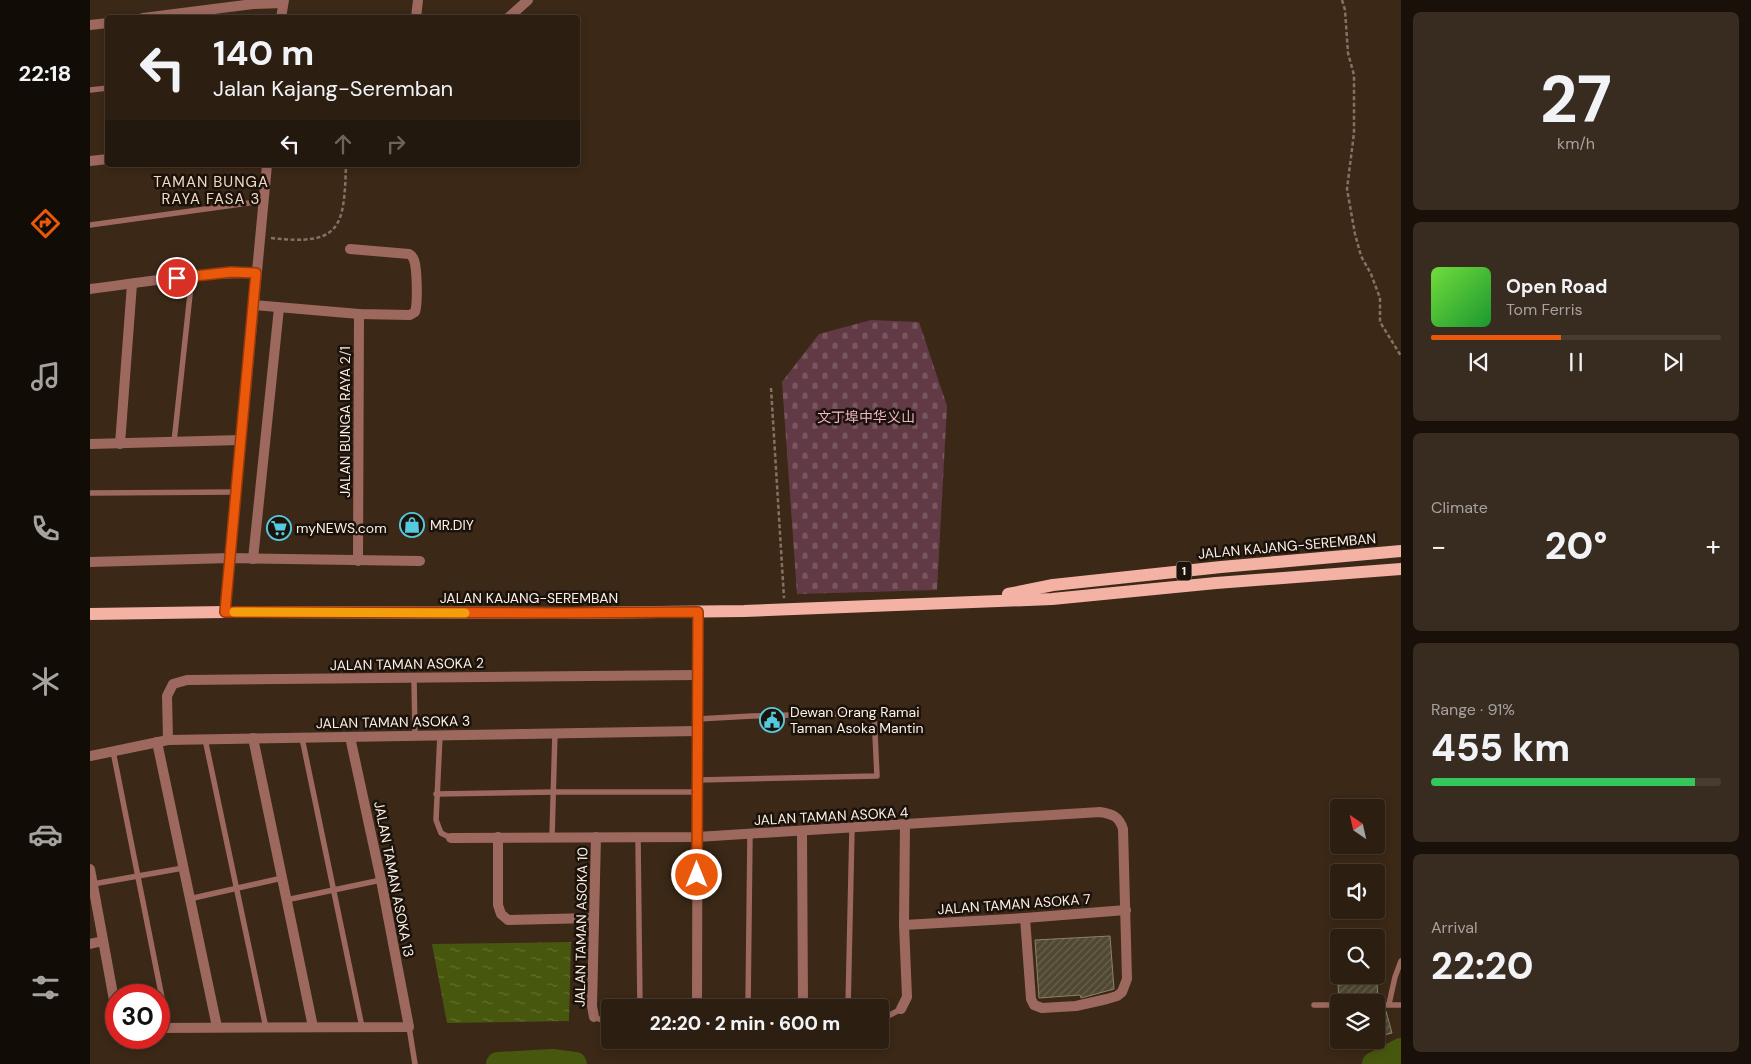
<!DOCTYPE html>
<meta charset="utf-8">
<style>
body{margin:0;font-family:"DM Sans","Noto Sans SC",sans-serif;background:#382b1f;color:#f1f3f6;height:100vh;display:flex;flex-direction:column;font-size:19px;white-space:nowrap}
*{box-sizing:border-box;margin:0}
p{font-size:16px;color:#a6a29f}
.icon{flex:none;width:28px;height:28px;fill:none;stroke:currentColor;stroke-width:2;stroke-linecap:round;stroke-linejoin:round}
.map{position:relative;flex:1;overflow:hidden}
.details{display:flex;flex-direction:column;gap:12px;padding:12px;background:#181009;width:350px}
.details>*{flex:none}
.top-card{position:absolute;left:15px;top:15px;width:475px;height:152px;border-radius:5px;box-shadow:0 2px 8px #0003,0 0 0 1px #483c31;background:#2c1e11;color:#f1f3f6;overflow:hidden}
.needle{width:32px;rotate:326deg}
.controls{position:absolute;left:1240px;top:799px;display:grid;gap:10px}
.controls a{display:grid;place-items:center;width:55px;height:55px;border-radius:5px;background:#2c1e11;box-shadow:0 2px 8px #0003,0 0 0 1px #483c31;font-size:25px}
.speed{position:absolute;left:15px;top:984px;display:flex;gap:10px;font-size:25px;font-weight:700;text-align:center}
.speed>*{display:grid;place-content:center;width:65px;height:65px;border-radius:50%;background:#2c1e11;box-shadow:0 2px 8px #0003,0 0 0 1px #483c31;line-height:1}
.speed .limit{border:8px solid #d22;background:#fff;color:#111}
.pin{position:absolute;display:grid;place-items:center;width:42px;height:42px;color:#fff;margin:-21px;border:2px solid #fff;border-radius:50%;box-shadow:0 1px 5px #0007}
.me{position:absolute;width:55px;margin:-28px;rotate:0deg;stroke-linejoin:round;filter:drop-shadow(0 0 4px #0008)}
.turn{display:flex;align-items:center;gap:18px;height:105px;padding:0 25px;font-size:22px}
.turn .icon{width:65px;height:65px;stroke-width:2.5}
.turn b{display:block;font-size:35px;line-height:42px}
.lanes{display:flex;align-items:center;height:48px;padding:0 25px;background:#0003;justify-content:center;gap:25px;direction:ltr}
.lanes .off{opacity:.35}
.big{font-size:38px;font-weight:800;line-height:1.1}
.details .widget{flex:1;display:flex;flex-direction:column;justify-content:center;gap:8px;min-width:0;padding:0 18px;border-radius:8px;background:#382b1f}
.details .dial{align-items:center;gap:0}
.dial b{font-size:65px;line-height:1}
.song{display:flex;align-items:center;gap:15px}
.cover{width:60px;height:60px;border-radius:8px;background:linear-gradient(135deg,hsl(100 70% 55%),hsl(130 70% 35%))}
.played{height:5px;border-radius:2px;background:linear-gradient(90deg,#ea580c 45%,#483c31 45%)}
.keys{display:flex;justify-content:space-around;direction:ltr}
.heat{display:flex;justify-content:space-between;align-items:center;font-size:28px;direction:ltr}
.charge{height:8px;border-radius:4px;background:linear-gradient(90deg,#34c759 91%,#483c31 0)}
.trip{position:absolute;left:511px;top:999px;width:288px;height:50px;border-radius:5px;background:#2c1e11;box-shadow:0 2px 8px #0003,0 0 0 1px #483c31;font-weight:800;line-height:50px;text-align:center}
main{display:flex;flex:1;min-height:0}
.tabs{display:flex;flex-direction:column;width:90px;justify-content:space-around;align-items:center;background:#120c07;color:#a6a29f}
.tabs .icon{width:35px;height:35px}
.tabs .selected{color:#ea580c}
.tabs b{font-size:22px;color:#f1f3f6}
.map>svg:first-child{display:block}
.cemetery{fill:url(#cemetery-stones)}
.water{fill:url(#water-ripples)}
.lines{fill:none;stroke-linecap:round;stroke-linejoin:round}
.river{stroke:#48570e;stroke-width:24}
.building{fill:url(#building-hatch);stroke:#8b8267}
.path{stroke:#837364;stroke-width:2.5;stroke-dasharray:4 2.5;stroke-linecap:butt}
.lane{stroke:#9d695f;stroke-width:5.5}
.street{stroke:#9d695f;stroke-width:10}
.primary{stroke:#f4b2a5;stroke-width:12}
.route-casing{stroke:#983908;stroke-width:12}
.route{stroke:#ea580c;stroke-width:9}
.slow{stroke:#f59e0b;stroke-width:9}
.labels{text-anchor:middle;stroke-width:5;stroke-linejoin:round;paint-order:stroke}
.shield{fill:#1b130b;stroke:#b9aea4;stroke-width:1}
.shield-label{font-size:12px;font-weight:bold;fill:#fdf0e5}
.park-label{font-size:14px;fill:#f4b5c6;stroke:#1b130b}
.street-label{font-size:14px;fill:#fdf0e5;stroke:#1b130b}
.poi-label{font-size:14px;fill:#fdf0e5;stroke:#1b130b;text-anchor:start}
.neighbourhood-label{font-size:15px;letter-spacing:1px;fill:#f2d9c4;stroke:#1b130b}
</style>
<main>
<nav class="tabs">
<b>22:18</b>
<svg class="icon selected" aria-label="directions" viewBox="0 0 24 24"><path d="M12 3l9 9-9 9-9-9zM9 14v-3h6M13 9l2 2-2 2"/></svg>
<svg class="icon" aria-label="music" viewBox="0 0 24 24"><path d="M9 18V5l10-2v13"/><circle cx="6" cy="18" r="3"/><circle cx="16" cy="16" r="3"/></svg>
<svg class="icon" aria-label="phone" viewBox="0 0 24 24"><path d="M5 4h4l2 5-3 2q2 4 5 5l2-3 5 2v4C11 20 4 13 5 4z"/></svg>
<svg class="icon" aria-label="climate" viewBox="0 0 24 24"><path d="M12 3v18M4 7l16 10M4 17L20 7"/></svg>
<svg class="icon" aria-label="car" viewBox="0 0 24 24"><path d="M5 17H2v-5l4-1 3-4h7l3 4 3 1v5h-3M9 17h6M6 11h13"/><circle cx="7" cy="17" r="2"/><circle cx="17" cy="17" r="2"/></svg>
<svg class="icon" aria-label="filters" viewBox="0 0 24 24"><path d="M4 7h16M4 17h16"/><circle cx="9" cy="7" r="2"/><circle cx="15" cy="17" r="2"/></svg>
</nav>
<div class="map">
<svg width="1311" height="1064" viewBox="0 0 1311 1064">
<defs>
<pattern id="cemetery-stones" width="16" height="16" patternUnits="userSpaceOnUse" patternTransform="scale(1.25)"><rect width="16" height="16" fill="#613a45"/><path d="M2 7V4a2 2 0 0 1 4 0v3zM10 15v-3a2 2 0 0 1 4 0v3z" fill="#795760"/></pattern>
<pattern id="water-ripples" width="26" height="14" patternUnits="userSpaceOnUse" patternTransform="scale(1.25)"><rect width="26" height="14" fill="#48570e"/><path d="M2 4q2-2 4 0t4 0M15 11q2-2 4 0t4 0" fill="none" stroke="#636f31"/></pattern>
<pattern id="building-hatch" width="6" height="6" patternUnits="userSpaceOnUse" patternTransform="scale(1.25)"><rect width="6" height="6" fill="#504830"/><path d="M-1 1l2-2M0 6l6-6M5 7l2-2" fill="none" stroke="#6a634e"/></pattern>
</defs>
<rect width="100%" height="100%" fill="#3b2817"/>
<polygon class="cemetery" points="781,320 829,322 857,406 847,590 707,594 692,382 729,334"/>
<polygon class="water" points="481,942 479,1021 357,1023 342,944"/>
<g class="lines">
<g class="river">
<polyline points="408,1064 462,1061 485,1064"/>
<polyline points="1284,1064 1311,1050"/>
</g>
</g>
<g class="building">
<polygon points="1020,936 1024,989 991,998 990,995 949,998 945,940"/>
<polygon points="1287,982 1288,999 1253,1002 1249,1000 1248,985"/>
<polygon points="1296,1011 1302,1033 1286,1037 1286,1014"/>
</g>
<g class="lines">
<g class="path">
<polyline points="1252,0 1255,10 1258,53 1264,75 1264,133 1257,189 1265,234 1271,256 1281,274 1290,298 1290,322 1311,356"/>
<path d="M181,238C251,246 254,228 256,165"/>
<polyline points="681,388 694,598"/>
</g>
<g class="lane">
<polyline points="0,90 18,88"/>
<polyline points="0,225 173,201"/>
<polyline points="84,442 102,276"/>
<polyline points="0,493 146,492"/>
<polyline points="324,678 325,735"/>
<polyline points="607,719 662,716 784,713 787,776 608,780"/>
<polyline points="350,735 346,820 351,833 361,838"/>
<polyline points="212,738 272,1027"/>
<polyline points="115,739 176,1028"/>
<polyline points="23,751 78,1028"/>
<polyline points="346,794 464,792 608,792"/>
<polyline points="462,837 465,732"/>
<polyline points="548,838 550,1008"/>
<polyline points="3,884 93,868"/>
<polyline points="99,899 192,878"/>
<polyline points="196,900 291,880"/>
<polyline points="1299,1004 1305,977 1311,961"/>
<polyline points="1224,1005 1249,1005"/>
<polyline points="1286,1005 1311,1005"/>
<polyline points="658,1008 660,834"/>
<polyline points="758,1008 762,828"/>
<polyline points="790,1015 800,1015 811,1009"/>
<polyline points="504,1017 514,1021 520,1021"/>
<polyline points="319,1027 325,1064"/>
</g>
<g class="street">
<polyline points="53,18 163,4 193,3"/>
<polyline points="191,18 194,0"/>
<polyline points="326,18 328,0"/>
<polyline points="418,18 438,0"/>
<polyline points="0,25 18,23"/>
<polyline points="0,161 18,159"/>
<path d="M0,289C55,282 111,272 166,273"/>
<path d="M163,305L269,314L320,315L325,312C328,303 327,268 324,260C322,256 322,256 319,254L260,249"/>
<polyline points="0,444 151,440"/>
<polyline points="30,444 42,284"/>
<polyline points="163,559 189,308"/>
<polyline points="268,561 269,314"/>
<polyline points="0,562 140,558 330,561"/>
<polyline points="135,612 177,165"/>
<polyline points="163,738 223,1027"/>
<polyline points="78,740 77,696 83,684 97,680 608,675"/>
<polyline points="67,742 127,1027"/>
<polyline points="0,756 78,740 607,731"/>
<polyline points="712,831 713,1008"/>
<polyline points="408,837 408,905 411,914 418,920 503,918"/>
<path d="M361,838L607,837L1010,812C1022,814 1029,816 1033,829L1037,979L1032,992L1027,996L1017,999L986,1006L952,1008L944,1005L941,999L935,918"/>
<polyline points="0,869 26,1011"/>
<polyline points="814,925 935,918 1036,910"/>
<polyline points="0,944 13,941"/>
<polyline points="607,1008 608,612"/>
<polyline points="811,1009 817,997 814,925 815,825"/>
<polyline points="504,1017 502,1006 506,837"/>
<polyline points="69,1028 319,1027 291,880 260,737"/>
</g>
<g class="primary">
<polyline points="918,594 963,585 1131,567 1311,551"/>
<polyline points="0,614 135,612 482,613 654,611 962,599 1126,583 1311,569"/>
</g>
</g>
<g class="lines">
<defs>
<polyline id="route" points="87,278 141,272 166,273 135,612 463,613 608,612 607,875"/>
</defs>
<use href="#route" class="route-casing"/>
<use href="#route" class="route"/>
<polyline class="slow" points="144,612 375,613"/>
</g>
<defs>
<symbol id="shop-ring" viewBox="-11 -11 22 22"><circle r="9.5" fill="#1b130b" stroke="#55cade" stroke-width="1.5"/><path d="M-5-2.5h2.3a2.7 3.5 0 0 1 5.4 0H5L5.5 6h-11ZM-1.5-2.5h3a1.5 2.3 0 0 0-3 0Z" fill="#55cade"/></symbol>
<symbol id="supermarket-ring" viewBox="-11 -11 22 22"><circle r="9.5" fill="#1b130b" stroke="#55cade" stroke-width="1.5"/><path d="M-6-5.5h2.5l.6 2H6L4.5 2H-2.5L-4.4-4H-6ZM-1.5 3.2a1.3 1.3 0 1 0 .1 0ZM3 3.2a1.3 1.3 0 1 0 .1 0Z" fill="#55cade"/></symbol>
<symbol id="civic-ring" viewBox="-11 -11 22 22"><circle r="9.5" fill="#1b130b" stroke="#55cade" stroke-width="1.5"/><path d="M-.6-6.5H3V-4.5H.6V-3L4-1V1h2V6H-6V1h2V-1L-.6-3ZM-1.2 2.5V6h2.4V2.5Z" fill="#55cade"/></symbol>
</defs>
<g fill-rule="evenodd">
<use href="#shop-ring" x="308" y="511" width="28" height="28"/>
<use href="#supermarket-ring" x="175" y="514" width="28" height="28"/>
<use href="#civic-ring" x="668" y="706" width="28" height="28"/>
</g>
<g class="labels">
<rect class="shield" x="1086.5" y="561.5" width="15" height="19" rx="4"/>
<g class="shield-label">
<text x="1094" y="575">1</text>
</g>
<g class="park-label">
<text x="776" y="422">文丁埠中华义山</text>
</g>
<g class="street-label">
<text transform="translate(255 422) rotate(-90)" y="5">JALAN BUNGA RAYA 2/1</text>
<text transform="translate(1197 546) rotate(-5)" y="5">JALAN KAJANG-SEREMBAN</text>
<text x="439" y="603">JALAN KAJANG-SEREMBAN</text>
<text transform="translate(317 664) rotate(-1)" y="5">JALAN TAMAN ASOKA 2</text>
<text transform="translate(303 722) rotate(-1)" y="5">JALAN TAMAN ASOKA 3</text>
<text transform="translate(741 816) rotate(-3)" y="5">JALAN TAMAN ASOKA 4</text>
<text transform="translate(304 879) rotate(79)" y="5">JALAN TAMAN ASOKA 13</text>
<text transform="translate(924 904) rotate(-4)" y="5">JALAN TAMAN ASOKA 7</text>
<text transform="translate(491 927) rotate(-89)" y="5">JALAN TAMAN ASOKA 10</text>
</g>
<g class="poi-label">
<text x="340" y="530">MR.DIY</text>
<text x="206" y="533">myNEWS.com</text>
<text x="700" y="717">Dewan Orang Ramai<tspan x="700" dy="16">Taman Asoka Mantin</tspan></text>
</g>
<g class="neighbourhood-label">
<text x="121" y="187">TAMAN BUNGA<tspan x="121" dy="17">RAYA FASA 3</tspan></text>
</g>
</g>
</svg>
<div class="controls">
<a><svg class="needle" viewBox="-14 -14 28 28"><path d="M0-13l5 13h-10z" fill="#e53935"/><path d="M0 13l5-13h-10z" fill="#a6a29f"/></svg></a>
<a><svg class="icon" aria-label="sound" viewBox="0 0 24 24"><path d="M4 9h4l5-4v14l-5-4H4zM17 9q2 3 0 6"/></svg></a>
<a><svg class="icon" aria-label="search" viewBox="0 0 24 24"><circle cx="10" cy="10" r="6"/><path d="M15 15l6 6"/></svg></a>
<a><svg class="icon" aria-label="layers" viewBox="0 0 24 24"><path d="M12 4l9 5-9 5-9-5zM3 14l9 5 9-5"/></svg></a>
</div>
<div class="speed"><div class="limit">30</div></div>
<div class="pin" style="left:87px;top:278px;background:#d93025"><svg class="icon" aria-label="arrive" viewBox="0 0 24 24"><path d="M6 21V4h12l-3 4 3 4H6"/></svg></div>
<svg class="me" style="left:607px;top:875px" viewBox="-20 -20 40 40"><circle r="17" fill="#ea580c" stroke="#fff" stroke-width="3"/><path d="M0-11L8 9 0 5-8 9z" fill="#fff"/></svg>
<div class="trip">22:20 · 2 min · 600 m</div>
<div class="top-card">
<div class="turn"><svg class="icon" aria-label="left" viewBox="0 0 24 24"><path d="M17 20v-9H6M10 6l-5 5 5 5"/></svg><div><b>140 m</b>Jalan Kajang-Seremban</div></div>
<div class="lanes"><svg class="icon" aria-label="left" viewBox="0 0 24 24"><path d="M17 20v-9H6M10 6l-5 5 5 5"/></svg><svg class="icon off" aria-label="ahead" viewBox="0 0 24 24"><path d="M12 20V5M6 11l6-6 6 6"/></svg><svg class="icon off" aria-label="right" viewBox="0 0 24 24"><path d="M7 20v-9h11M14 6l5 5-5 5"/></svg></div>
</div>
</div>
<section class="details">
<div class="widget dial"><b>27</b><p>km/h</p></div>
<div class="widget">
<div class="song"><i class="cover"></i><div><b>Open Road</b><p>Tom Ferris</p></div></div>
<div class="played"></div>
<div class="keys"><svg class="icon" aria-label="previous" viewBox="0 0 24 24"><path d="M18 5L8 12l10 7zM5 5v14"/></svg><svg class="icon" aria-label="pause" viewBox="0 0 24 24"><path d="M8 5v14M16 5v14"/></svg><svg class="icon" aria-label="next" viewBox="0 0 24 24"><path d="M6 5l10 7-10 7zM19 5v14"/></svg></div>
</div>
<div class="widget"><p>Climate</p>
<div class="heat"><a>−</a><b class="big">20°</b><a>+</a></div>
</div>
<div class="widget"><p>Range · 91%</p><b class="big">455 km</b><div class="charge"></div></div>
<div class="widget"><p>Arrival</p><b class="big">22:20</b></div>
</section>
</main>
